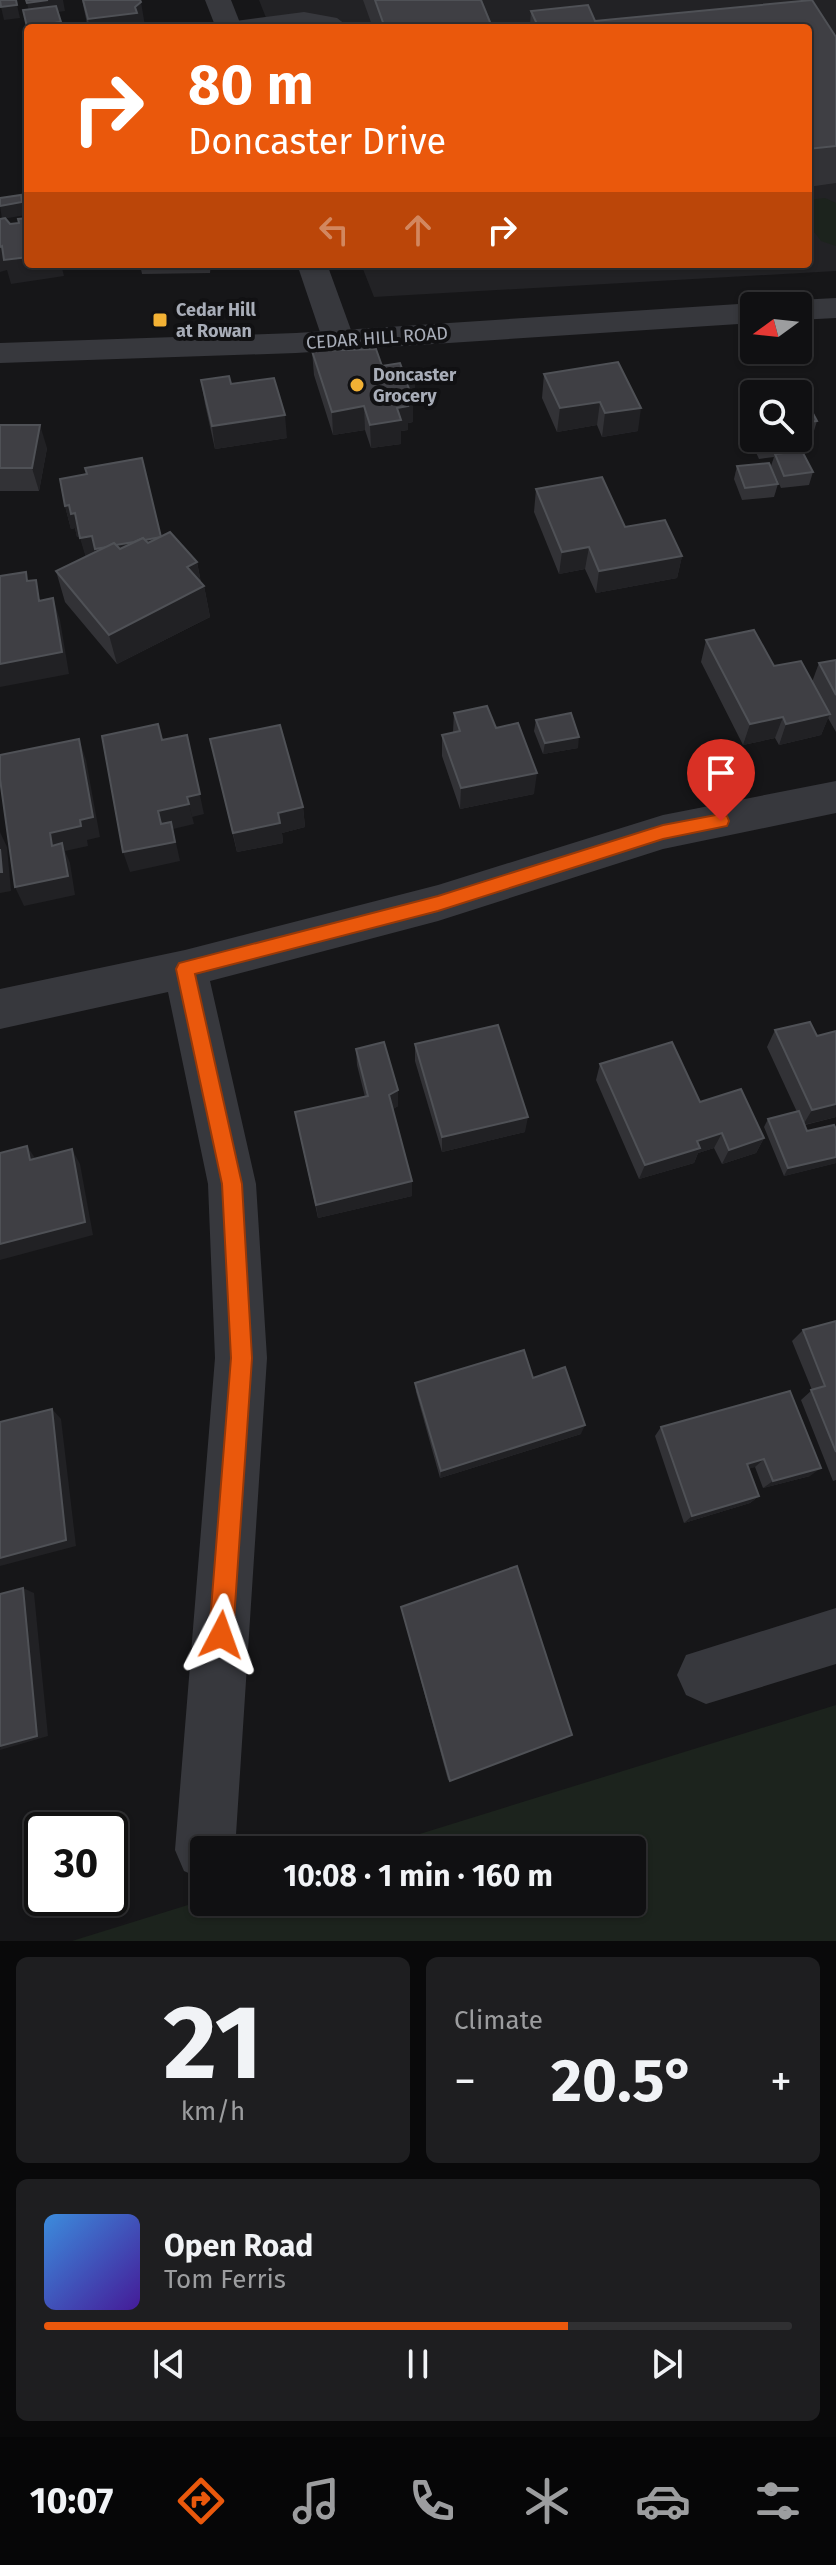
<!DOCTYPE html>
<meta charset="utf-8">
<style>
body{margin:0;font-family:"Fira Sans",sans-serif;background:#1e1e20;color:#f1f3f6;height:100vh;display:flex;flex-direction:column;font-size:30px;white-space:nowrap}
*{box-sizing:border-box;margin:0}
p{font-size:26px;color:#9c9d9f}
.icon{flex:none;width:44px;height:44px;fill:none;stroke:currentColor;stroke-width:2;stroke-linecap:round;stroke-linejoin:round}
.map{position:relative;height:1941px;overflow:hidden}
.details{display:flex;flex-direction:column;gap:16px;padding:16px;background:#09090a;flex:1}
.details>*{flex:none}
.banner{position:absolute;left:24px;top:24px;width:788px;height:244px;border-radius:8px;box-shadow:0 2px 6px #0004,0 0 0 2px #303032;background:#ea580c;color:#fff;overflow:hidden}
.needle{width:52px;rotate:255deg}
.buttons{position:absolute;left:740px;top:292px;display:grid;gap:16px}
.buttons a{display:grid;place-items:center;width:72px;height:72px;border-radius:8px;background:#101012;box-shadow:0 2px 6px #0004,0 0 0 2px #303032;font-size:40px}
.speed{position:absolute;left:24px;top:1812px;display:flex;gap:16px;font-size:40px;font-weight:700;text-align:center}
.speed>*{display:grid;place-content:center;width:104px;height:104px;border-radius:50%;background:#101012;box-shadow:0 2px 6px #0004,0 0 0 2px #303032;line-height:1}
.speed .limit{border:4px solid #111;border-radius:12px;background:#fff;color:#111}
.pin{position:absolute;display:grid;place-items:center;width:68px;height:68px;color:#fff;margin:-82px -34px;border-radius:50% 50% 50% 0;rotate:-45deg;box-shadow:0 0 8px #0007}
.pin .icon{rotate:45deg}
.me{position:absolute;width:88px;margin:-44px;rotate:4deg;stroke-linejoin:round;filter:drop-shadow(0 0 6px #0008)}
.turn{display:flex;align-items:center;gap:28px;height:168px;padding:0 32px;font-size:36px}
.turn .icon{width:104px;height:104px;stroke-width:2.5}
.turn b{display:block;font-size:56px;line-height:68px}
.lanes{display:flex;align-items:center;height:76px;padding:0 32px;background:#0003;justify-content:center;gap:40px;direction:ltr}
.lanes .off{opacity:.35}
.big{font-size:60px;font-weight:700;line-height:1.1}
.details .card{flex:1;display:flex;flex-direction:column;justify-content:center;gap:12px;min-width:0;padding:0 28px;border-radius:12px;background:#1e1e20}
.details .dial{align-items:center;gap:0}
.dial b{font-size:104px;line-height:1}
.song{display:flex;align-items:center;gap:24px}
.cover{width:96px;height:96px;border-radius:12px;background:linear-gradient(135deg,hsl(210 70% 55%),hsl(260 70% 35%))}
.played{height:8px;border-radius:4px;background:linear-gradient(90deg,#ea580c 70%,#303032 70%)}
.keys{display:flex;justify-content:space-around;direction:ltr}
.heat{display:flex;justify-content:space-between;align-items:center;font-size:44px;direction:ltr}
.details .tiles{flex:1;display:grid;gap:16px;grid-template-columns:1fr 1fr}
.card:last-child{grid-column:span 2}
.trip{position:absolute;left:190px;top:1836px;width:456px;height:80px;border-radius:8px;background:#101012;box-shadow:0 2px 6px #0004,0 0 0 2px #303032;font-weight:700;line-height:80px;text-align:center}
.tab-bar{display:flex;height:128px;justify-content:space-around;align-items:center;background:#060607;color:#9c9d9f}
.tab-bar .icon{width:56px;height:56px}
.tab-bar .on{color:#ea580c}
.tab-bar b{font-size:36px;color:#f1f3f6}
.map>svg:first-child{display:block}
.built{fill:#222225}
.green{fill:#1c231d}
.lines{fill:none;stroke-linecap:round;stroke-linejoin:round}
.service{fill:#37383d;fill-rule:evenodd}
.minor{fill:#37383d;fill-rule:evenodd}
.tertiary{fill:#37383d;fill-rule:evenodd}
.wall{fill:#323236}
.shaded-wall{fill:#212124}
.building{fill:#3f3f44;stroke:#4f5156;stroke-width:2}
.route{fill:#ea580c;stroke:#983908;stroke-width:2}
.poi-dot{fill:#f2b134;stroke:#111113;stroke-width:3}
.labels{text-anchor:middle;stroke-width:8;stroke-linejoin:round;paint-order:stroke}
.far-poi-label{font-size:18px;font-weight:bold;fill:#a8adb8;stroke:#111113;text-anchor:start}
.far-street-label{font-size:18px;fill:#a8adb8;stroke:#111113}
</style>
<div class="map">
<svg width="836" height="1941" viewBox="0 0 836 1941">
<rect width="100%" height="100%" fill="#161618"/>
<polygon class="built" points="259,0 836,0 836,271 374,297 361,264 808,264 808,28 270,28"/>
<g class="green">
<polygon points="825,198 836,203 836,246 821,241 815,233 808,233 808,200"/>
<polygon points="836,1705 836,1941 72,1941 204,1900 632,1902 632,1850 368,1850"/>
</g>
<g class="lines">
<path class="service" d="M304,12L337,18L350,28C334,28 321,22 305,22C277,21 248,32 220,27L228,22Z"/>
<g class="minor">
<polygon points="205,0 231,0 242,28 216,28"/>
<polygon points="297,264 327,264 355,341 350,348 339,351 328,348 323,341"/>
<polygon points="836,781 836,813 663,849 438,921 210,981 256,1184 267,1358 235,1850 204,1850 204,1880 184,1871 175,1850 215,1358 208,1184 168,992 0,1029 0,989 185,950 438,885 663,815"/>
<polygon points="836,1608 836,1664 706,1704 686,1695 677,1675 686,1655"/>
</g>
<g class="tertiary">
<polygon points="836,298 836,318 798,320 798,306 785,306 798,300"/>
<polygon points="754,303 765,306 754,306 754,323 296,353 0,363 0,343 296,333"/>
</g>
</g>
<g class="wall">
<polygon points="82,0 145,26 143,28 88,28"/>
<polygon points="363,0 481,0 492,27 530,25 531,11 588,5 595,21 812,0 836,37 836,183 808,187 808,28 373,28"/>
<polygon points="140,264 211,264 210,273 142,274"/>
<polygon points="312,351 403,371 415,379 415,403 413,403 413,422 408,423 408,430 401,431 401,444 371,448 365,430 333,435 314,375"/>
<polygon points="618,362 638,431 602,437 597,425 557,432 542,398 544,374"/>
<polygon points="201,380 231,384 287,438 215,449 205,404"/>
<polygon points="798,394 817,421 810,444 801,445 800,451 813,472 809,485 781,488 771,466 774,457 759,459 741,420 747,397 754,396 754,438 798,438"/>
<polygon points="0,425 47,448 39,491 0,491"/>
<polygon points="737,466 778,484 774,497 742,500 734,479"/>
<polygon points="536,489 625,527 682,556 677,578 596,593 585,569 559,574 534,512"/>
<polygon points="65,506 161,537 197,562 201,583 204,586 210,617 117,664 65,602 56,571 86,557 80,536 77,537 75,528 71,529"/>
<polygon points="706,640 812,682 819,663 836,660 836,732 828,718 821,735 779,745 775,738 743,745 701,662"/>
<polygon points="454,713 496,728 534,794 460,809 442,756 442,735 453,732"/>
<polygon points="536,720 578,748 543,754 534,731"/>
<polygon points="210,739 303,807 305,827 282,833 283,843 237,852"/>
<polygon points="775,1030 836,1117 805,1125 807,1131 836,1129 836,1163 784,1176 764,1127 768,1119 797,1112 767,1047"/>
<polygon points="415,1044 525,1132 442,1152 415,1061"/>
<polygon points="356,1049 398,1106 393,1109 412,1196 318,1218 295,1112 365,1097 357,1065"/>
<polygon points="600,1064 700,1102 764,1138 756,1153 722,1164 714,1148 698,1153 694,1163 639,1179 596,1080"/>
<polygon points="836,1321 836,1480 833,1481 801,1400 812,1390 792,1341 803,1330"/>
<polygon points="533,1378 581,1434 440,1478 416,1392 415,1383"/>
<polygon points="790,1391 810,1476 763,1488 755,1467 749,1468 759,1496 750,1503 684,1523 655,1436 661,1427"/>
<polygon points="401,1607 450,1781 448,1780"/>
</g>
<g class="shaded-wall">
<polygon points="48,0 63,0 65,11 30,16 27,3"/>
<polygon points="141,2 145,26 142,28 90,28 88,19 135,7"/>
<polygon points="17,5 20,18 4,20 1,7"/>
<polygon points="61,22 62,28 28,28 28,30 27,27"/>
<polygon points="21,195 26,215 2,219 0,206"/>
<polygon points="2,246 28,257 28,264 61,264 64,276 11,284 7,270 0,272 0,247"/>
<polygon points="415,379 415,403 413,403 413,422 408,423 408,430 401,431 401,444 371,448 370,425 397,408 406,381"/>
<polygon points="600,402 597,425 557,432 560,408"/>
<polygon points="364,406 365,430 333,435 332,412"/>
<polygon points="641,408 638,431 602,437 605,413"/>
<polygon points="285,415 287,438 215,449 212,426"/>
<polygon points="40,425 47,448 39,491 32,468"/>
<polygon points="69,505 75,513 82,536 77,537 75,528 71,529 65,506"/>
<polygon points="92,536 161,537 166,560 87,561 80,538"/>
<polygon points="589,547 585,569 559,574 562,552"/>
<polygon points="682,556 677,578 596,593 599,571"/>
<polygon points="197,562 202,588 204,586 210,617 117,664 109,635 187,567"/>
<polygon points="53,598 60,620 69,674 0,687 0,664"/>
<polygon points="830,714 821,735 779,745 786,724"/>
<polygon points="783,717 775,738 743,745 750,724"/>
<polygon points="187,735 204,814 192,817 187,797"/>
<polygon points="579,737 578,748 543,754 545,743"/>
<polygon points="79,739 86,760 100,837 87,840 88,846 65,851 70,863 75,895 24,906 15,887 52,846 50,833 80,820"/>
<polygon points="537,773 534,794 460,809 461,788"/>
<polygon points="189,804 194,824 173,829 180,861 130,872 123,852 158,811"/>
<polygon points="303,807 305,827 282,833 283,843 237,852 233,833 278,813"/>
<polygon points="0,832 7,847 11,891 0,893"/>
<polygon points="398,1090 398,1106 390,1111 389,1095"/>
<polygon points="836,1104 836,1117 803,1125 812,1110"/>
<polygon points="528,1117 525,1132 442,1152 442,1137"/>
<polygon points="722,1133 714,1148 698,1153 694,1163 639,1179 645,1165 697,1141"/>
<polygon points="764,1138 756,1153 722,1164 729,1150"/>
<polygon points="27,1146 37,1161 30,1160"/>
<polygon points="72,1149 80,1164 93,1235 0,1260 0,1244"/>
<polygon points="836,1157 836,1163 784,1176 788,1168"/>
<polygon points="412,1181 412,1196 318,1218 316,1205"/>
<polygon points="52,1409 61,1419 76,1546 0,1566 0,1558"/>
<polygon points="585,1425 581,1434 440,1478 441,1471"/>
<polygon points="764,1459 755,1467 738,1472 747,1464"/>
<polygon points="821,1468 810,1476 763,1488 773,1481"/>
<polygon points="759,1496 750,1503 684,1523 692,1516"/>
<polygon points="23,1588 34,1593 48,1736 0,1750"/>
</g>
<g class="building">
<polygon points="0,0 16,0 17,5 1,7"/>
<polygon points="26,0 48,0 27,3"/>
<polygon points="83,0 140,0 141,2 135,7 137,13 88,19"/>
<polygon points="375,0 481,0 492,27 537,24 531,11 588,5 595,21 812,0 836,37 836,146 808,149 808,88 812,88 808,80 808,28 385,28"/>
<polygon points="56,6 61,22 27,27 23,10"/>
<polygon points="143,25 143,28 115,28"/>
<polygon points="21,195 22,202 0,206 0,198"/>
<polygon points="5,218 10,224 19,223 18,219 28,218 28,257 4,260 2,246 0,247 0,219"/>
<polygon points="376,349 382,366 400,363 403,371 411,369 415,379 406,381 413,399 405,400 408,406 397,408 401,420 370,425 364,406 332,412 312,351"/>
<polygon points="618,362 641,408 605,413 600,402 560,408 544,374"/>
<polygon points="229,376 231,384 274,378 285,415 212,426 201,380"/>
<polygon points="800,389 817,421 802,423 806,430 798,431 798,394 766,394"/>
<polygon points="754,396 754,412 747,397"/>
<polygon points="0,425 40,425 32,468 0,468"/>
<polygon points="802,451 813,472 784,476 775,454"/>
<polygon points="142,458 161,537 145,540 143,538 134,542 116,545 114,543 107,547 95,549 92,536 80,538 75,513 71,514 69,505 65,506 60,479 87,474 85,468"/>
<polygon points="769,463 778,484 745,488 737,466"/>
<polygon points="602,477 625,527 665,520 682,556 599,571 589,547 562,552 536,489"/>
<polygon points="170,532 197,562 187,567 204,586 109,635 56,571 114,543 120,549 143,538 148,543"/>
<polygon points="26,572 27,581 36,580 39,601 53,598 62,652 0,664 0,576"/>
<polygon points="754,630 774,666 801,661 830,714 786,724 783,717 750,724 706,640"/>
<polygon points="836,660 836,695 819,663"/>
<polygon points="487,706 496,728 518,723 537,773 461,788 442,735 460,731 454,713"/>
<polygon points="571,713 579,737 545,743 536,720"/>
<polygon points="158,724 162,740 187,735 200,794 187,797 189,804 158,811 161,824 171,822 175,842 123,852 102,736"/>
<polygon points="280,725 303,807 278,813 280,823 233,833 210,739"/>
<polygon points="79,739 93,817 80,820 81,826 50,833 52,846 62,843 68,876 15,887 0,779 0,755"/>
<polygon points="0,849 2,872 0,872"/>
<polygon points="810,1022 817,1036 836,1031 836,1104 812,1110 775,1030"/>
<polygon points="498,1025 528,1117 442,1137 415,1044"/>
<polygon points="384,1042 398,1090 389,1095 412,1181 316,1205 295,1112 368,1096 356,1049"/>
<polygon points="672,1042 700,1102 741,1089 764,1138 729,1150 722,1133 697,1141 700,1148 645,1165 600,1064"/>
<polygon points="799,1111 807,1131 834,1125 836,1129 836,1157 788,1168 768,1119"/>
<polygon points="27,1146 30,1160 72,1149 85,1222 0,1244 0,1153"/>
<polygon points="836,1321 836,1452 811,1390 825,1386 803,1330"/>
<polygon points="524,1350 533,1378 565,1367 585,1425 441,1471 415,1383"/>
<polygon points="790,1391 821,1468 773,1481 764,1459 747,1464 759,1496 692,1516 661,1427"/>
<polygon points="52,1409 66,1540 0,1558 0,1422"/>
<polygon points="517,1566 572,1735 450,1781 401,1607"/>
<polygon points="23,1588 37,1736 0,1746 0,1594"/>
</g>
<polygon class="route" points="721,814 727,816 729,821 727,826 663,839 438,911 195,974 242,1184 252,1358 233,1635 229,1643 221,1646 213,1643 209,1635 231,1358 222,1184 176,969 179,963 438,896 663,825"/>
<g class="poi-dot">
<rect x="152" y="312" width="16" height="16" rx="4"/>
<circle cx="357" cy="385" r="8"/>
</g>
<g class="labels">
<g class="far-poi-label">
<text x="176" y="316">Cedar Hill<tspan x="176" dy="21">at Rowan</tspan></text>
<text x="373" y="381">Doncaster<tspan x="373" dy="21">Grocery</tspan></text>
</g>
<g class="far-street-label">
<text transform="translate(377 338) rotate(-4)" y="6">CEDAR HILL ROAD</text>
</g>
</g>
</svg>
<div class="buttons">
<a><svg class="needle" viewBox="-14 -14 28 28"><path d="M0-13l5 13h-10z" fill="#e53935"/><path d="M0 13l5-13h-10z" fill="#9c9d9f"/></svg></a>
<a><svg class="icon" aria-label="search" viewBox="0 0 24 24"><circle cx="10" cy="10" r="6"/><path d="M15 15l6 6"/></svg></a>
</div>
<div class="speed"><div class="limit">30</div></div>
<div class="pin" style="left:721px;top:821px;background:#d93025"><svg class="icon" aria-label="arrive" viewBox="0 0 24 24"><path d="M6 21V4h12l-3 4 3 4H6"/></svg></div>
<svg class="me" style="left:221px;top:1635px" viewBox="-20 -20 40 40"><path d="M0-17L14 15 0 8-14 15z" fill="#ea580c" stroke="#fff" stroke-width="4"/></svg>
<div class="trip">10:08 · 1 min · 160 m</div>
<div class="banner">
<div class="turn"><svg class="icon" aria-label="right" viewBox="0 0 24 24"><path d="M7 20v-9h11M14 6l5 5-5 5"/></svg><div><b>80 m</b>Doncaster Drive</div></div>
<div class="lanes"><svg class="icon off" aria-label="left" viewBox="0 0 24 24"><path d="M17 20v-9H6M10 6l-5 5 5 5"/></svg><svg class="icon off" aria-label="ahead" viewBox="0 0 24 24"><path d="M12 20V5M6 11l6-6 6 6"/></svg><svg class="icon" aria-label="right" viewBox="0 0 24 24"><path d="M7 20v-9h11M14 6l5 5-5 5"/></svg></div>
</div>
</div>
<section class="details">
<div class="tiles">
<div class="card dial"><b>21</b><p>km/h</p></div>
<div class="card"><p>Climate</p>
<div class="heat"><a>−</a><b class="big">20.5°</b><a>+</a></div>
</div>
<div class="card">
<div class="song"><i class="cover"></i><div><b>Open Road</b><p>Tom Ferris</p></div></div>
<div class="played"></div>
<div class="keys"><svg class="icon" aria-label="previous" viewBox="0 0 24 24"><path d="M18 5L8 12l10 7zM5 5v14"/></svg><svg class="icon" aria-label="pause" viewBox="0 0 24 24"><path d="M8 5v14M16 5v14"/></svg><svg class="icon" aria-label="next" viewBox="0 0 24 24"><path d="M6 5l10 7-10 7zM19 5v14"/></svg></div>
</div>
</div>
</section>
<nav class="tab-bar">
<b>10:07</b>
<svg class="icon on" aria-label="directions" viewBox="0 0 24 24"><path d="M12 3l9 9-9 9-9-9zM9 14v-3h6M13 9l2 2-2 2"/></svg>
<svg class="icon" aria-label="music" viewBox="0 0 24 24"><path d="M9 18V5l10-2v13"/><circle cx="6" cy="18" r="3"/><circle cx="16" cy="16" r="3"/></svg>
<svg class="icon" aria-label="phone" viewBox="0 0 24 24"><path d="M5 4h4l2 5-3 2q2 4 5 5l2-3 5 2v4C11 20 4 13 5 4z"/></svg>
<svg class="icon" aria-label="climate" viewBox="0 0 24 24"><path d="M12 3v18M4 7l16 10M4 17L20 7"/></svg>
<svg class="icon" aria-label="car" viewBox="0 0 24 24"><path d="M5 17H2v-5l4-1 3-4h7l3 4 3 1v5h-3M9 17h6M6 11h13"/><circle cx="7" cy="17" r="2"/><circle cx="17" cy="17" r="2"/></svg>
<svg class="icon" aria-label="filters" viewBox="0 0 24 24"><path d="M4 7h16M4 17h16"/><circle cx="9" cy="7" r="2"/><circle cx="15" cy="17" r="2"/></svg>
</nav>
